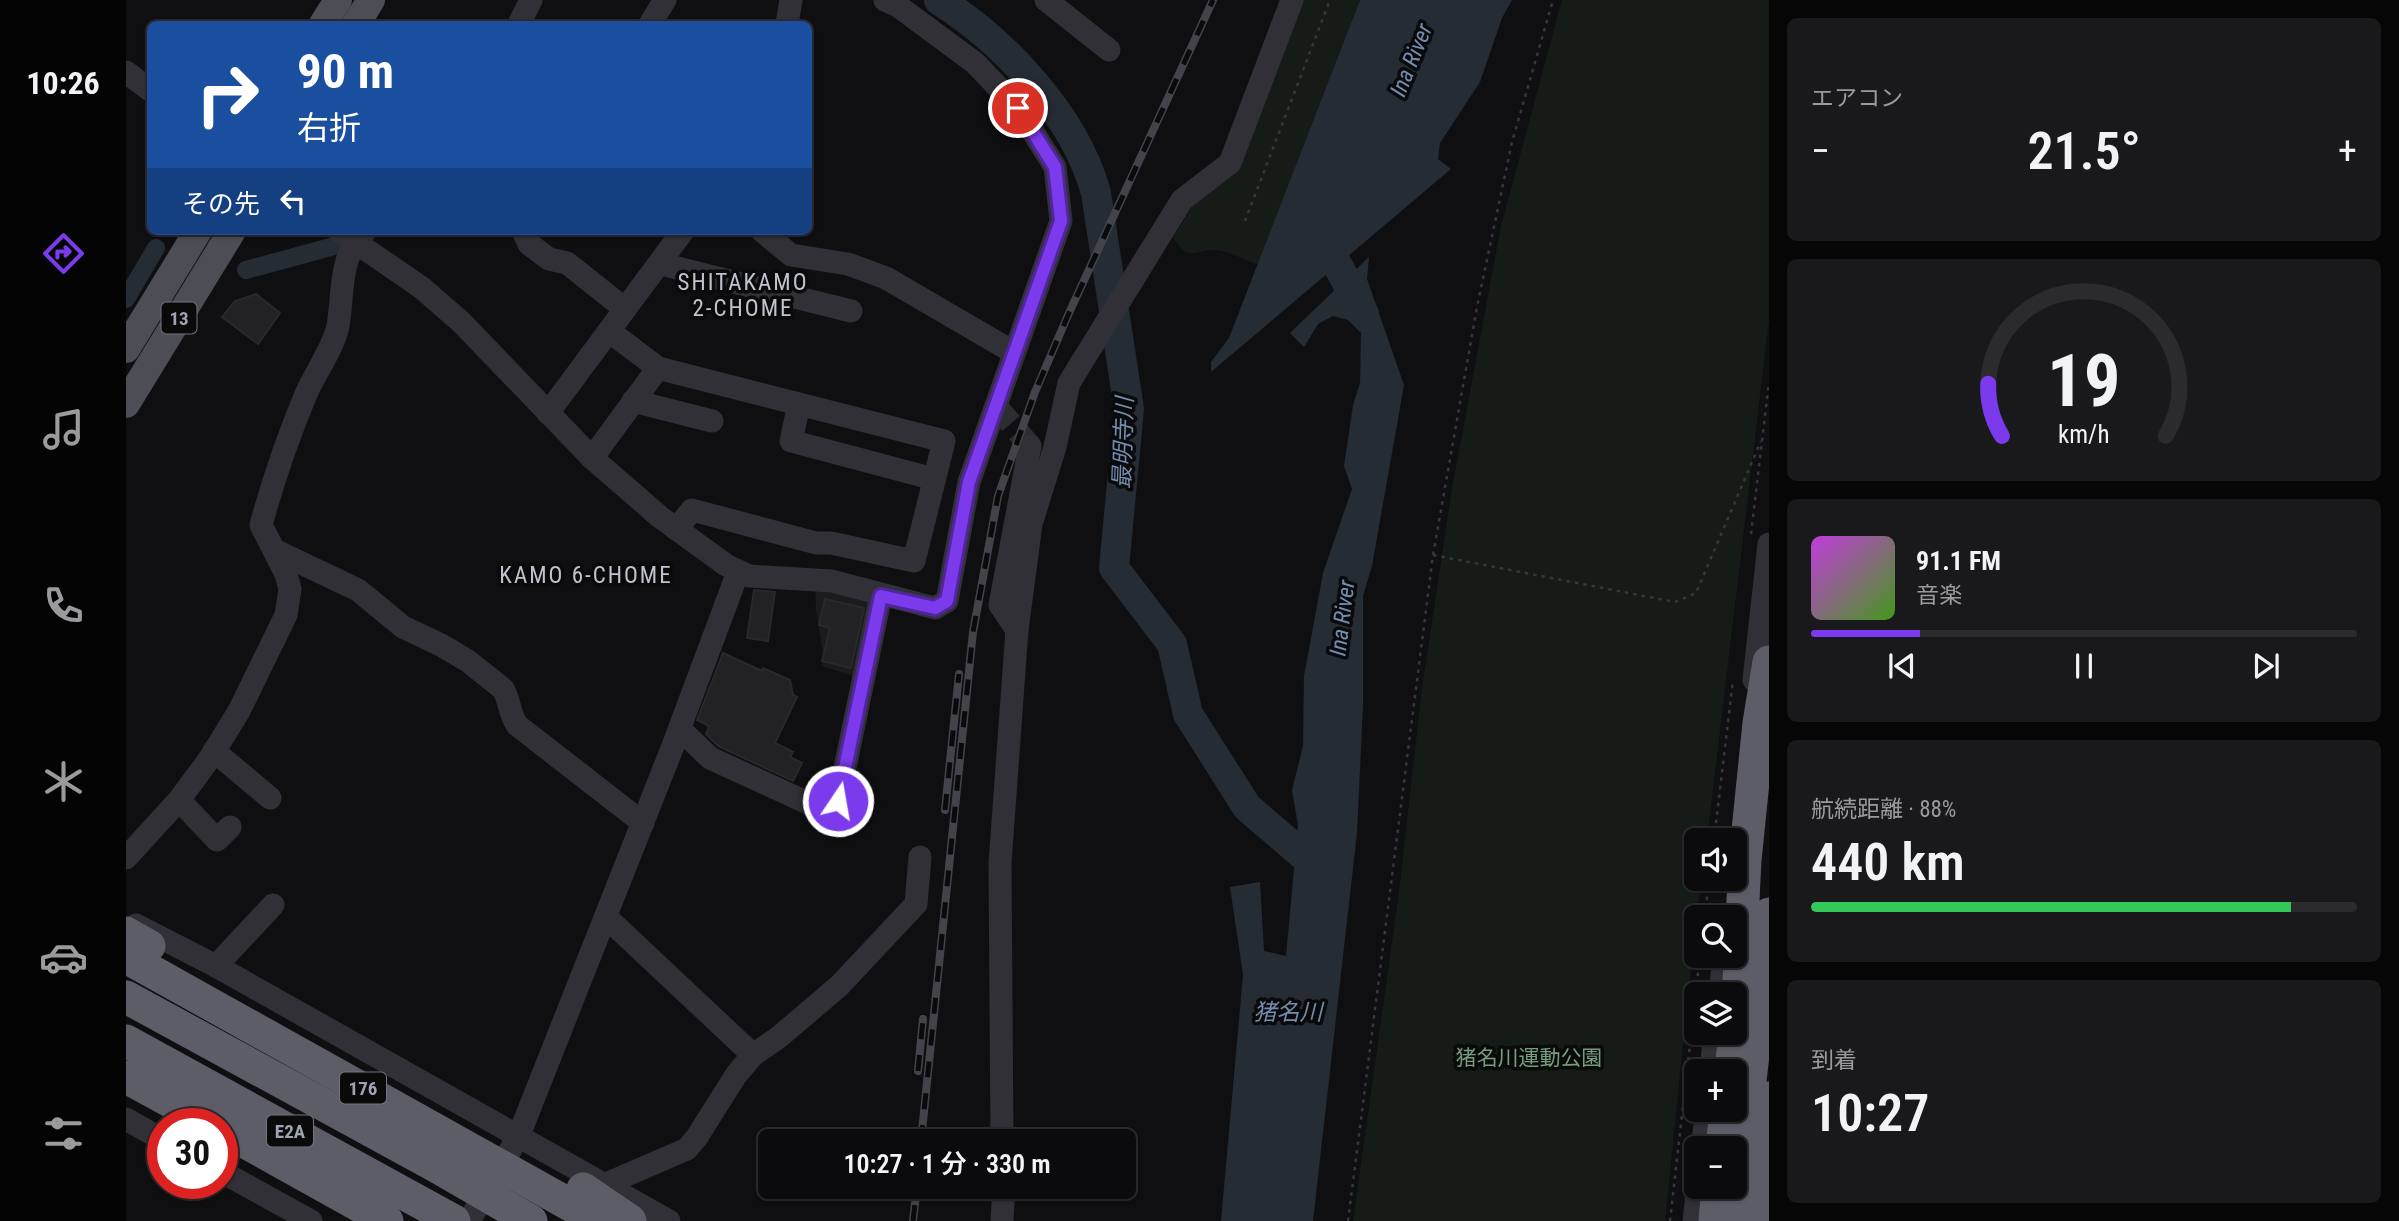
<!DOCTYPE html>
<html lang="ja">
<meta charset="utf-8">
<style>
body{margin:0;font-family:"Roboto Condensed","Noto Sans JP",sans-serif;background:#19191b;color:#f1f3f6;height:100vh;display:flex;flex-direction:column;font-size:26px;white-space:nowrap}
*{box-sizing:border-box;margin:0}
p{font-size:23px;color:#9a9b9d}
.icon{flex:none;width:38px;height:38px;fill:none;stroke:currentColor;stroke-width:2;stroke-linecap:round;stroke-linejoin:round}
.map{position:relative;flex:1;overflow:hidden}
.side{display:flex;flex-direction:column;gap:18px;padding:18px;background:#060607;width:630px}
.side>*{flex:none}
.hud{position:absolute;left:21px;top:21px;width:665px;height:214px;border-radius:10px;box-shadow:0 2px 5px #0004,0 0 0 2px #2b2b2e;background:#1a4fa0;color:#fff;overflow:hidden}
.buttons{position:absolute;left:1558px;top:828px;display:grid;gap:14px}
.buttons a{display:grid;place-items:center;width:63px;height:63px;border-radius:10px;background:#0b0b0d;box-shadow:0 2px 5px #0004,0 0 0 2px #2b2b2e;font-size:35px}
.speed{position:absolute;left:21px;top:1108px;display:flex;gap:14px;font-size:35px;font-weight:700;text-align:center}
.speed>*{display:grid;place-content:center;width:91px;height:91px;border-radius:50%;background:#0b0b0d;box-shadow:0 2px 5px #0004,0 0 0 2px #2b2b2e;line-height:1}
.speed .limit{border:10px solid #d22;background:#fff;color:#111}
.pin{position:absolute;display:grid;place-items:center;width:60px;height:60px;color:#fff;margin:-30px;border:4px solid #fff;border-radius:50%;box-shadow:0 2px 7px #0007}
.me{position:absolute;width:77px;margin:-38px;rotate:12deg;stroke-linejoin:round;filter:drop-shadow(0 0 5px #0008)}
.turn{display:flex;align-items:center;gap:24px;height:147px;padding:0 35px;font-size:32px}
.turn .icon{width:91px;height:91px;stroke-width:2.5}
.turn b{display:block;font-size:49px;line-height:60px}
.then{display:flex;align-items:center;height:66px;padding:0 35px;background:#0003;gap:14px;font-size:26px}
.big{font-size:52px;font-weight:600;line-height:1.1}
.side .widget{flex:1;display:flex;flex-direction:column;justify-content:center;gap:10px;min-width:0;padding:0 24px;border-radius:10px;background:#19191b}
.side .dial{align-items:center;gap:0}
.dial svg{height:182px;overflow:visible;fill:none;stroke:#2b2b2e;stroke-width:7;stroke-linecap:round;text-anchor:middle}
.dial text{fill:#f1f3f6;stroke:none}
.song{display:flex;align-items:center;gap:21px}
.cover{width:84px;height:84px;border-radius:10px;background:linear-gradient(135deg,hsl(290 70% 55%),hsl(100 70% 35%))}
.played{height:7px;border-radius:4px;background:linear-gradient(90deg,#7c3aed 20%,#2b2b2e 20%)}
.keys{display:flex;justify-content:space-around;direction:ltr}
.heat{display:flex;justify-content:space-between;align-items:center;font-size:38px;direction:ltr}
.charge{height:10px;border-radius:5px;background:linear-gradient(90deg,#34c759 88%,#2b2b2e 0)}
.trip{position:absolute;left:632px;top:1129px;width:378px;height:70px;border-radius:10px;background:#0b0b0d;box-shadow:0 2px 5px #0004,0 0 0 2px #2b2b2e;font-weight:600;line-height:70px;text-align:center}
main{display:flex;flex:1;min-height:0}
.tab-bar{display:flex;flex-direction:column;width:126px;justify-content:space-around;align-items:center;background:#040405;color:#9a9b9d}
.tab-bar .icon{width:49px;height:49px}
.tab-bar .on{color:#7c3aed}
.tab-bar b{font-size:32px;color:#f1f3f6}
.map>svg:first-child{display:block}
.built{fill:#1b1b1e}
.green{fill:#151b17}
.water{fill:#252c34}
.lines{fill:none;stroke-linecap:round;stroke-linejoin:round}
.canal{stroke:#252c34;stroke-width:18}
.river{stroke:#252c34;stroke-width:30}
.building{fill:#222225;stroke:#29292d;stroke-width:2}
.minor-tunnel{stroke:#2c2d31;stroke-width:23;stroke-dasharray:23 11;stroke-linecap:butt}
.path{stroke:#36373d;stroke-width:2.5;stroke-dasharray:3.5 5;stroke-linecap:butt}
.minor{stroke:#303036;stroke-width:23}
.major{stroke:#4c4d55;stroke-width:28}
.highway{stroke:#5c5d67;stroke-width:33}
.rail-casing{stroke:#43444b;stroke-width:8}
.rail{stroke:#0a0a0b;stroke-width:5;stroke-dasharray:16;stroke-linecap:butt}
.highway-bridge{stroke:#5c5d67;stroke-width:33}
.route-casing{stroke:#51269a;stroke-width:18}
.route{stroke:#7c3aed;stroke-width:12}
.labels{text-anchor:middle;stroke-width:7;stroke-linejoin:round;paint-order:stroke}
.shield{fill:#0a0a0b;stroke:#727580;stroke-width:2}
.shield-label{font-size:19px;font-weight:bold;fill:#9fa3b2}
.park-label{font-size:21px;fill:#759f7c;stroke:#0a0a0b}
.water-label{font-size:23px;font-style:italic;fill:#738db0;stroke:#0a0a0b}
.neighbourhood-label{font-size:23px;letter-spacing:2px;fill:#c0c3ce;stroke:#0a0a0b}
</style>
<main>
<nav class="tab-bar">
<b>10:26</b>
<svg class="icon on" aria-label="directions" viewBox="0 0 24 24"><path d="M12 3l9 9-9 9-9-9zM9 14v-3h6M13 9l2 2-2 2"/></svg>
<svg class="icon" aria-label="music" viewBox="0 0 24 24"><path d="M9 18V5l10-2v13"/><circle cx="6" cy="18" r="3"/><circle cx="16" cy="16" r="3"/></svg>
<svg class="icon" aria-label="phone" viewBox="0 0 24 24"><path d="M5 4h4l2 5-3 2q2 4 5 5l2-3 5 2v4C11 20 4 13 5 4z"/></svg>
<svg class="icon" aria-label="climate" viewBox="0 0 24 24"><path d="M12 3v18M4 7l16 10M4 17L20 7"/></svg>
<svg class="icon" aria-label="car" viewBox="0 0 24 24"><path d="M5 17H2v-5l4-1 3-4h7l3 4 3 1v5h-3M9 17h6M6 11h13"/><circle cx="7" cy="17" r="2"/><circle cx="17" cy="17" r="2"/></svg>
<svg class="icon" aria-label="filters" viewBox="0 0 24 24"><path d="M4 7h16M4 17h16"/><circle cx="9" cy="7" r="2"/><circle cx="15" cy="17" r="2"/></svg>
</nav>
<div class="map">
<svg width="1643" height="1221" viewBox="0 0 1643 1221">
<rect width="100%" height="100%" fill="#0f0f11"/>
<polygon class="built" points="689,587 749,604 731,677 696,666 697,654 690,610"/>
<g class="green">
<path d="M1176,0H1234L1132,265C1119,260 1103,251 1089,250C1070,249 1064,264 1047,238L1067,205L1083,193Z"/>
<polygon points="1436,0 1643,0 1643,320 1581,840 1570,840 1570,878 1576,879 1570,917 1539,1221 1227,1221 1273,892 1296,688 1326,488 1375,226"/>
</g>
<g class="water">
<polygon points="1234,0 1386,0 1376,18 1354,82 1314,143 1312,159 1325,169 1085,372 1085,362 1103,338"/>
<polygon points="1243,257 1241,279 1278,385 1246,566 1237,596 1237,706 1231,833 1187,1221 1095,1221 1117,975 1104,887 1134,882 1138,951 1160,956 1172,825 1166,790 1177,746 1178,676 1197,573 1226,489 1218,466 1227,405 1234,383 1235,333 1222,320 1207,316 1192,324 1178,347 1164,333"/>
</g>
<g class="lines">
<g class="canal">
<polyline points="120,270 212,245 226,231"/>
<polyline points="0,299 30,248"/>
</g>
<g class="river">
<path d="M813,0C879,42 949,116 970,193L1003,409L988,568L1046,644L1062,714L1121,807L1199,874"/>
<polyline points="1216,230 1206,255 1238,314"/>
</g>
</g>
<g class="building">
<polygon points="130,294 154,313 132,344 96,317 109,301"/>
<polygon points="628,590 649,592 642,641 621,638"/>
<polygon points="699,599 738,608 725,668 696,661 704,628 693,625"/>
<polygon points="597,653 636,671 637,668 664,680 667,695 671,697 649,743 667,752 664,757 676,763 667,781 592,746 580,734 583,726 571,720"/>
</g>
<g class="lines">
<polyline class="minor-tunnel" points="870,406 904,446"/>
<g class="path">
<polyline points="1119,221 1204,0"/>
<polyline points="1625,534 1643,382"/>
<polyline points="1307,555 1549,602 1570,593 1635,441"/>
<polyline points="1588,840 1607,680"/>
<polyline points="1579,917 1583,878"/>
<polyline points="1222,1221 1307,555 1351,307 1386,142 1427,0"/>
<polyline points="1544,1221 1574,956"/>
</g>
<g class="minor">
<polyline points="920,0 983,50"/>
<polyline points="393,24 405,0"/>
<polyline points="524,24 539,0"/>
<polyline points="661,24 665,0"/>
<polyline points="0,72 24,90"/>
<polyline points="213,231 296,288 335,322 466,458 534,517 600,565 623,576 706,581 809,608 821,601 843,482 935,221 929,167 892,108 849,63 772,6 759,0"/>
<polyline points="397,231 403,244 423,259 441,263 499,309"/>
<polyline points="636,231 665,255 722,264 760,278 887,352"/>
<polyline points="536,261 543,266 725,311"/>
<polyline points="483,331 532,368 818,441 788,561 705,543 690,543 566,510 550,529"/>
<polyline points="507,401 586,421"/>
<polyline points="673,404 665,441 808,479"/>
<polyline points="422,413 557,231"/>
<polyline points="466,458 532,368"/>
<path d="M150,551L232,590L277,627L315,645L342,661L377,689C384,700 383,714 391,725L517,823"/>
<polyline points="891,630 874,605 904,446"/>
<polyline points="1628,680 1643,544"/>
<polyline points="554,729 584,758 695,809 712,801 755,595"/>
<polyline points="88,751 144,798"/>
<polyline points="53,800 91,840 104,827"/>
<path d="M0,858L53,800L84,758L113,711L160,615L164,589L160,574L135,525C147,481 162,437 180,394C189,373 208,347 212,326C218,291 212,258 239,231"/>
<polyline points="480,917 627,1055"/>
<polyline points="10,925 90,966 543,1221"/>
<polyline points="90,966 147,905"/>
<polyline points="1594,994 1598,956"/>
<polyline points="1585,1071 1589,1032"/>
<polyline points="0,1119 37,1140"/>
<polyline points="876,1141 874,863 891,630 905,524 929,447 943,383 1056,200 1104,163 1166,0"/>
<polyline points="1576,1148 1581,1110"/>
<polyline points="96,1172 185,1221"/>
<polyline points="480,1184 561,1149 571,1137 610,1075 627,1055 653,1037 713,986 790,904 794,857"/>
<polyline points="343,1221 393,1135 545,751 612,572"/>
<polyline points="876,1221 878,1186"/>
<polyline points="1568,1221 1572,1186"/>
</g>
<g class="major">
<polyline points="197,24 212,0"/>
<polyline points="230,24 245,0"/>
<polyline points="0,349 72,231"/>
<polyline points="0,404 106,231"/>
</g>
<g class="highway">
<polyline points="0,933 23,946"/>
<polyline points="0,1041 328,1221"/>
<polyline points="1605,1071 1612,1001"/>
<polyline points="0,1077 86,1124"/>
<polyline points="96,1129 261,1221"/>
<polyline points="1596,1148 1600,1110"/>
<polyline points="457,1189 504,1221"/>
<polyline points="1589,1221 1592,1186"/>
<polyline points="1630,1221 1643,1098"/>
</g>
<defs>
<g id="rail">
<polyline points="819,810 833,674"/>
<polyline points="792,1071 797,1019"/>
<polyline points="795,1141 847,632 872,496 909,392 943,313 1087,0"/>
<polyline points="787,1221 791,1186"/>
</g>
</defs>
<use href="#rail" class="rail-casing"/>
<use href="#rail" class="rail"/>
<g class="highway-bridge">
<polyline points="0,957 473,1221"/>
<polyline points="0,997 308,1165 405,1221"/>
<polyline points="1612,1001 1619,860 1633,723 1643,662"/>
<polyline points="1608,1221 1643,914"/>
</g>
</g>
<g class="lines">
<defs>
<polyline id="route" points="712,801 755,596 809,608 821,601 843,482 935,221 929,167 892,108"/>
</defs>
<use href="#route" class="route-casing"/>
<use href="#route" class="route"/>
</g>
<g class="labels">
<g class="shield">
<rect x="35.5" y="302.5" width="35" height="31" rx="5"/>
<rect x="214" y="1072.5" width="46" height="31" rx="5"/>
<rect x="141" y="1115.5" width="46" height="31" rx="5"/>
</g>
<g class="shield-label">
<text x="53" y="325">13</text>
<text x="237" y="1095">176</text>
<text x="164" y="1138">E2A</text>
</g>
<g class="park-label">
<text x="1403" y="1065">猪名川運動公園</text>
</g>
<g class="water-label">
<text transform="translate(1285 60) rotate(-68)" y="8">Ina River</text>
<text transform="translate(997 443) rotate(-88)" y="8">最明寺川</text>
<text transform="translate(1216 618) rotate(-83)" y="8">Ina River</text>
<text x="1162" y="1020">猪名川</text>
</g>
<g class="neighbourhood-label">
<text x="617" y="290">SHITAKAMO<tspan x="617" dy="26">2-CHOME</tspan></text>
<text x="460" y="583">KAMO 6-CHOME</text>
</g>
</g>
</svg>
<div class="buttons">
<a><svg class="icon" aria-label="sound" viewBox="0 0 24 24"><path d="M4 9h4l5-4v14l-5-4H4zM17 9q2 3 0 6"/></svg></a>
<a><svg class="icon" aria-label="search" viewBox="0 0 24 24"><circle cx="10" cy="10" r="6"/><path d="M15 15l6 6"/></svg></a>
<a><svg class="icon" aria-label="layers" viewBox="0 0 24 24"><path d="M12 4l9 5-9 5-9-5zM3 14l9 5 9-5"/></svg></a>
<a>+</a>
<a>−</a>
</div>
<div class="speed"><div class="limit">30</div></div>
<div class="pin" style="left:892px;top:108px;background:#d93025"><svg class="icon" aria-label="arrive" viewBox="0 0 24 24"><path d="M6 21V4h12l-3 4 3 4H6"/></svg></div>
<svg class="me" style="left:712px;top:801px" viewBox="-20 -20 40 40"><circle r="17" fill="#7c3aed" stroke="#fff" stroke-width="3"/><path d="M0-11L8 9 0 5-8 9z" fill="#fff"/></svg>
<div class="trip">10:27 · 1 分 · 330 m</div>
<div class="hud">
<div class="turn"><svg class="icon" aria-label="right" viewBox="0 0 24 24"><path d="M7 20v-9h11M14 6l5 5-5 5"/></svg><div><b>90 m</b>右折</div></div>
<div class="then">その先<svg class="icon" aria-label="left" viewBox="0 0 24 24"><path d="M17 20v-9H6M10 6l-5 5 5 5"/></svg></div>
</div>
</div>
<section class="side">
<div class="widget"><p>エアコン</p>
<div class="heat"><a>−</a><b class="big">21.5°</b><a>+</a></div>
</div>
<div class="widget dial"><svg viewBox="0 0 100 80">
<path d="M14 69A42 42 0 1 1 86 69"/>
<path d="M14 69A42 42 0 0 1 8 46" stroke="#7c3aed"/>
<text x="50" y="56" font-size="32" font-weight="700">19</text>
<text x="50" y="72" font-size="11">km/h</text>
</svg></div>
<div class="widget">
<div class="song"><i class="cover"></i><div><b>91.1 FM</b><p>音楽</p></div></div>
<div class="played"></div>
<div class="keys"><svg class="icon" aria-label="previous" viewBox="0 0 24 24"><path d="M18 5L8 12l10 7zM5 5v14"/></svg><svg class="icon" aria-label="pause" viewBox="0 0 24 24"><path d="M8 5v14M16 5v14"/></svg><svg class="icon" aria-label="next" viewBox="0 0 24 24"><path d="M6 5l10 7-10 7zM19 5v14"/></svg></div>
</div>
<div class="widget"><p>航続距離 · 88%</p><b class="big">440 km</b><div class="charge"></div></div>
<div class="widget"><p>到着</p><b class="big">10:27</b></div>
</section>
</main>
